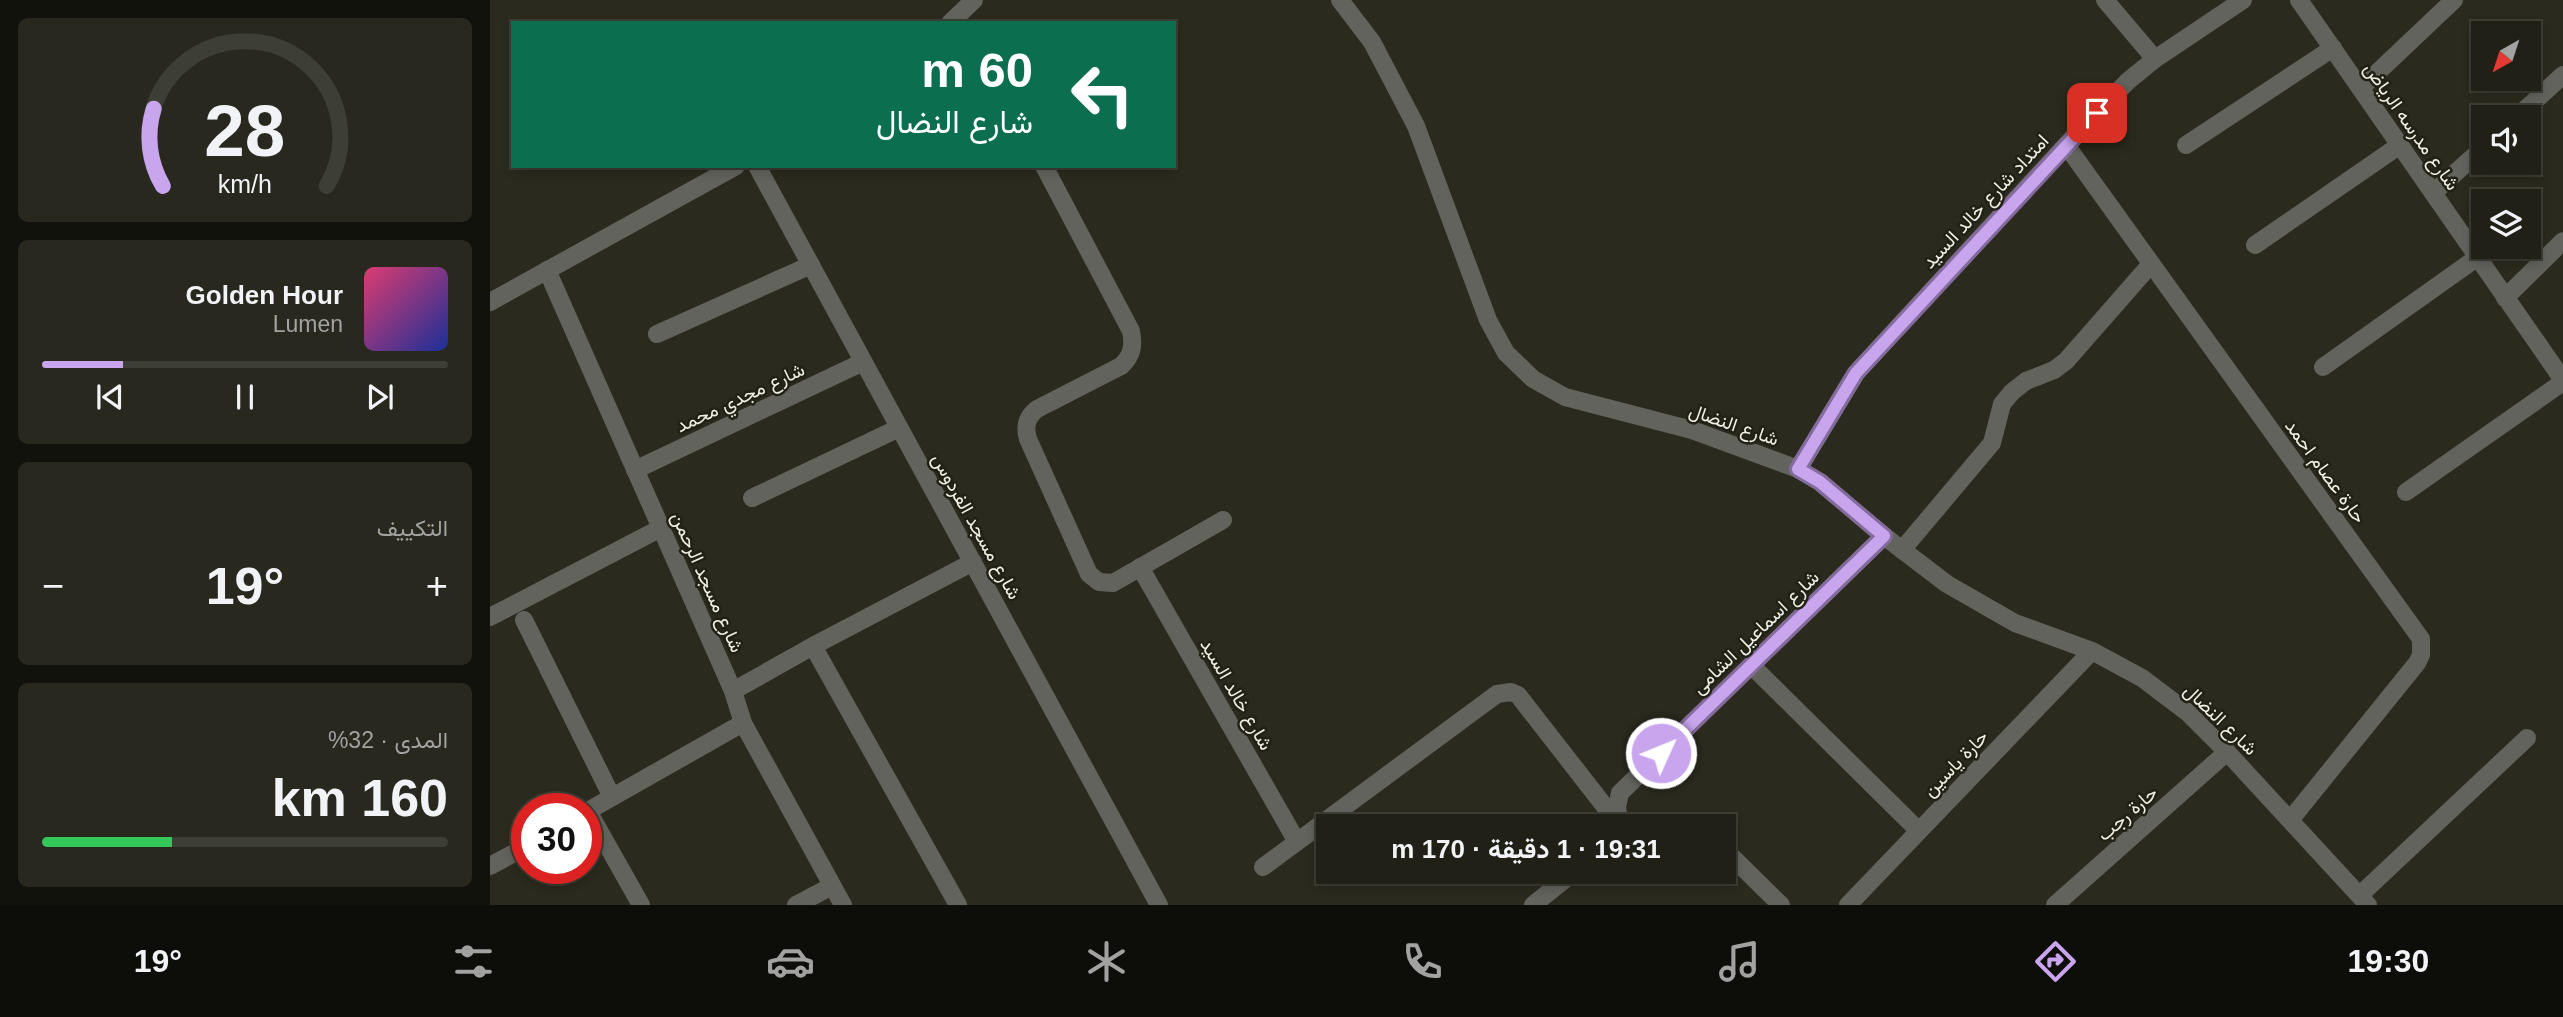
<!DOCTYPE html>
<html lang="ar">
<meta charset="utf-8">
<style>
body{margin:0;font-family:Helvetica,Vazirmatn,sans-serif;background:#28281f;color:#f1f3f6;direction:rtl;height:100vh;display:flex;flex-direction:column;font-size:26px;white-space:nowrap}
*{box-sizing:border-box;margin:0}
p{font-size:23px;color:#a2a3a1}
.icon{flex:none;width:38px;height:38px;fill:none;stroke:currentColor;stroke-width:2;stroke-linecap:round;stroke-linejoin:round}
.map{position:relative;flex:1;overflow:hidden;direction:ltr}
.panel{display:flex;flex-direction:column;gap:18px;padding:18px;background:#12120c;width:490px}
.panel>*{flex:none}
.banner{position:absolute;left:21px;top:21px;width:665px;height:147px;border-radius:0px;box-shadow:0 4px 10px #0003,0 0 0 2px #3d3e35;direction:rtl;background:#0b6e4f;color:#fff;overflow:hidden}
.needle{width:46px;rotate:219deg}
.controls{position:absolute;left:1981px;top:21px;display:grid;gap:14px}
.controls a{display:grid;place-items:center;width:70px;height:70px;border-radius:0px;background:#202016;box-shadow:0 4px 10px #0003,0 0 0 2px #3d3e35;font-size:35px}
.speed{position:absolute;left:21px;top:793px;display:flex;gap:14px;font-size:35px;font-weight:700;text-align:center}
.speed>*{display:grid;place-content:center;width:91px;height:91px;border-radius:50%;background:#202016;box-shadow:0 4px 10px #0003,0 0 0 2px #3d3e35;line-height:1}
.speed .limit{border:10px solid #d22;background:#fff;color:#111}
.pin{position:absolute;display:grid;place-items:center;width:60px;height:60px;color:#fff;margin:-30px;border-radius:14px;box-shadow:0 4px 10px #0006}
.me{position:absolute;width:77px;margin:-38px;rotate:46deg;stroke-linejoin:round;filter:drop-shadow(0 0 5px #0008)}
.turn{display:flex;align-items:center;gap:24px;height:147px;padding:0 28px;font-size:32px}
.turn .icon{width:91px;height:91px;stroke-width:2.5}
.turn b{display:block;font-size:49px;line-height:60px}
.big{font-size:52px;font-weight:700;line-height:1.1}
.panel .card{flex:1;display:flex;flex-direction:column;justify-content:center;gap:10px;min-width:0;padding:0 24px;border-radius:10px;background:#28281f}
.panel .dial{align-items:center;gap:0}
.dial svg{height:182px;overflow:visible;fill:none;stroke:#3d3e35;stroke-width:7;stroke-linecap:round;text-anchor:middle}
.dial text{fill:#f1f3f6;stroke:none}
.song{display:flex;align-items:center;gap:21px}
.cover{width:84px;height:84px;border-radius:10px;background:linear-gradient(135deg,hsl(340 70% 55%),hsl(230 70% 35%))}
.played{height:7px;border-radius:4px;background:linear-gradient(90deg,#c9a5ee 20%,#3d3e35 20%)}
.keys{display:flex;justify-content:space-around;direction:ltr}
.heat{display:flex;justify-content:space-between;align-items:center;font-size:38px;direction:ltr}
.charge{height:10px;border-radius:5px;background:linear-gradient(90deg,#34c759 32%,#3d3e35 0)}
.trip{position:absolute;left:826px;top:814px;width:420px;height:70px;border-radius:0px;background:#202016;box-shadow:0 4px 10px #0003,0 0 0 2px #3d3e35;font-weight:700;line-height:70px;text-align:center;direction:rtl}
.tab-bar{display:flex;height:112px;justify-content:space-around;align-items:center;background:#0d0d09;color:#a2a3a1}
.tab-bar .icon{width:49px;height:49px}
.tab-bar .on{color:#c9a5ee}
.tab-bar b{font-size:32px;color:#f1f3f6}
main{display:flex;flex:1;min-height:0}
.map>svg:first-child{display:block}
.lines{fill:none;stroke-linecap:round;stroke-linejoin:round}
.street{stroke:#63635d;stroke-width:18}
.route-casing{stroke:#836b9b;stroke-width:18}
.route{stroke:#c9a5ee;stroke-width:12}
.labels{text-anchor:middle;stroke-width:5;stroke-linejoin:round;paint-order:stroke}
.street-label{font-size:19px;fill:#f0efe7;stroke:#212115}
</style>
<main>
<div class="map">
<svg width="2073" height="905" viewBox="0 0 2073 905">
<rect width="100%" height="100%" fill="#2b2a1e"/>
<g class="lines">
<g class="street">
<polyline points="850,0 882,42 926,126 998,320 1016,353 1043,379 1075,397 1202,430 1308,469 1330,482 1394,536 1457,584 1525,623 1602,651 1652,678 1697,712 1737,752 1878,905"/>
<polyline points="1615,0 1665,59"/>
<polyline points="1809,0 2073,380"/>
<polyline points="460,23 484,0"/>
<polyline points="1871,88 1964,0"/>
<polyline points="2027,117 2073,75"/>
<polyline points="1576,145 1931,639 1931,655 1927,663 1801,819"/>
<polyline points="1696,145 1843,48"/>
<polyline points="267,166 669,905"/>
<path d="M554,166L641,331C644,346 642,356 631,366L547,409C537,417 534,426 538,439L599,574L609,582L623,583L733,520"/>
<polyline points="1943,193 1993,148"/>
<polyline points="1765,245 1910,145"/>
<polyline points="57,270 243,691 253,723 353,905"/>
<polyline points="2015,298 2073,241"/>
<polyline points="0,302 246,166"/>
<polyline points="167,334 321,265"/>
<polyline points="1833,367 1988,257"/>
<polyline points="1308,469 1366,373 1576,145 1638,81 1665,59 1753,0"/>
<polyline points="145,470 373,362"/>
<polyline points="1916,492 2073,382"/>
<polyline points="262,498 409,428"/>
<polyline points="1412,550 1502,443 1512,404 1522,392 1536,381 1564,370 1576,361 1661,264"/>
<polyline points="650,567 807,842"/>
<polyline points="0,617 171,528"/>
<polyline points="34,620 122,797"/>
<polyline points="323,646 468,905"/>
<polyline points="1261,665 1429,831"/>
<polyline points="243,691 323,646 483,562"/>
<polyline points="98,811 151,905"/>
<polyline points="96,812 253,723"/>
<polyline points="1130,826 1127,807 1130,793 1394,536"/>
<polyline points="1234,849 1291,905"/>
<polyline points="0,866 37,846"/>
<polyline points="773,867 1007,694 1021,692 1028,695 1130,826"/>
<polyline points="1870,895 2037,738"/>
<polyline points="306,905 342,886"/>
<polyline points="1043,905 1084,872"/>
<polyline points="1358,905 1602,651"/>
<polyline points="1565,905 1737,752"/>
</g>
</g>
<g class="lines">
<defs>
<polyline id="route" points="1171,753 1394,536 1330,482 1308,469 1366,373 1607,113"/>
</defs>
<use href="#route" class="route-casing"/>
<use href="#route" class="route"/>
</g>
<g class="labels">
<g class="street-label">
<text transform="translate(1922 126) rotate(55)" y="7">شارع مدرسه الرياض</text>
<text transform="translate(1495 201) rotate(-47)" y="7">امتداد شارع خالد السيد</text>
<text transform="translate(250 397) rotate(-25)" y="7">شارع مجدي محمد</text>
<text transform="translate(1244 424) rotate(19)" y="7">شارع النضال</text>
<text transform="translate(1836 471) rotate(54)" y="7">حارة عصام احمد</text>
<text transform="translate(487 526) rotate(61)" y="7">شارع مسجد الفردوس</text>
<text transform="translate(218 582) rotate(66)" y="7">شارع مسجد الرحمن</text>
<text transform="translate(1265 632) rotate(-44)" y="7">شارع اسماعيل الشامى</text>
<text transform="translate(747 694) rotate(60)" y="7">شارع خالد السيد</text>
<text transform="translate(1731 719) rotate(44)" y="7">شارع النضال</text>
<text transform="translate(1465 763) rotate(-46)" y="7">حارة ياسين</text>
<text transform="translate(1637 813) rotate(-41)" y="7">حارة رجب</text>
</g>
</g>
</svg>
<div class="controls">
<a><svg class="needle" viewBox="-14 -14 28 28"><path d="M0-13l5 13h-10z" fill="#e53935"/><path d="M0 13l5-13h-10z" fill="#a2a3a1"/></svg></a>
<a><svg class="icon" aria-label="sound" viewBox="0 0 24 24"><path d="M4 9h4l5-4v14l-5-4H4zM17 9q2 3 0 6"/></svg></a>
<a><svg class="icon" aria-label="layers" viewBox="0 0 24 24"><path d="M12 4l9 5-9 5-9-5zM3 14l9 5 9-5"/></svg></a>
</div>
<div class="speed"><div class="limit">30</div></div>
<div class="pin" style="left:1607px;top:113px;background:#d93025"><svg class="icon" aria-label="arrive" viewBox="0 0 24 24"><path d="M6 21V4h12l-3 4 3 4H6"/></svg></div>
<svg class="me" style="left:1171px;top:753px" viewBox="-20 -20 40 40"><circle r="17" fill="#c9a5ee" stroke="#fff" stroke-width="3"/><path d="M0-11L8 9 0 5-8 9z" fill="#fff"/></svg>
<div class="trip">19:31 · 1 دقيقة · 170 m</div>
<div class="banner">
<div class="turn"><svg class="icon" aria-label="left" viewBox="0 0 24 24"><path d="M17 20v-9H6M10 6l-5 5 5 5"/></svg><div><b>60 m</b>شارع النضال</div></div>
</div>
</div>
<section class="panel">
<div class="card dial"><svg viewBox="0 0 100 80">
<path d="M14 69A42 42 0 1 1 86 69"/>
<path d="M14 69A42 42 0 0 1 10 35" stroke="#c9a5ee"/>
<text x="50" y="56" font-size="32" font-weight="700">28</text>
<text x="50" y="72" font-size="11">km/h</text>
</svg></div>
<div class="card">
<div class="song"><i class="cover"></i><div><b>Golden Hour</b><p>Lumen</p></div></div>
<div class="played"></div>
<div class="keys"><svg class="icon" aria-label="previous" viewBox="0 0 24 24"><path d="M18 5L8 12l10 7zM5 5v14"/></svg><svg class="icon" aria-label="pause" viewBox="0 0 24 24"><path d="M8 5v14M16 5v14"/></svg><svg class="icon" aria-label="next" viewBox="0 0 24 24"><path d="M6 5l10 7-10 7zM19 5v14"/></svg></div>
</div>
<div class="card"><p>التكييف</p>
<div class="heat"><a>−</a><b class="big">19°</b><a>+</a></div>
</div>
<div class="card"><p>المدى · 32%</p><b class="big">160 km</b><div class="charge"></div></div>
</section>
</main>
<nav class="tab-bar">
<b>19:30</b>
<svg class="icon on" aria-label="directions" viewBox="0 0 24 24"><path d="M12 3l9 9-9 9-9-9zM9 14v-3h6M13 9l2 2-2 2"/></svg>
<svg class="icon" aria-label="music" viewBox="0 0 24 24"><path d="M9 18V5l10-2v13"/><circle cx="6" cy="18" r="3"/><circle cx="16" cy="16" r="3"/></svg>
<svg class="icon" aria-label="phone" viewBox="0 0 24 24"><path d="M5 4h4l2 5-3 2q2 4 5 5l2-3 5 2v4C11 20 4 13 5 4z"/></svg>
<svg class="icon" aria-label="climate" viewBox="0 0 24 24"><path d="M12 3v18M4 7l16 10M4 17L20 7"/></svg>
<svg class="icon" aria-label="car" viewBox="0 0 24 24"><path d="M5 17H2v-5l4-1 3-4h7l3 4 3 1v5h-3M9 17h6M6 11h13"/><circle cx="7" cy="17" r="2"/><circle cx="17" cy="17" r="2"/></svg>
<svg class="icon" aria-label="filters" viewBox="0 0 24 24"><path d="M4 7h16M4 17h16"/><circle cx="9" cy="7" r="2"/><circle cx="15" cy="17" r="2"/></svg>
<b>19°</b>
</nav>
